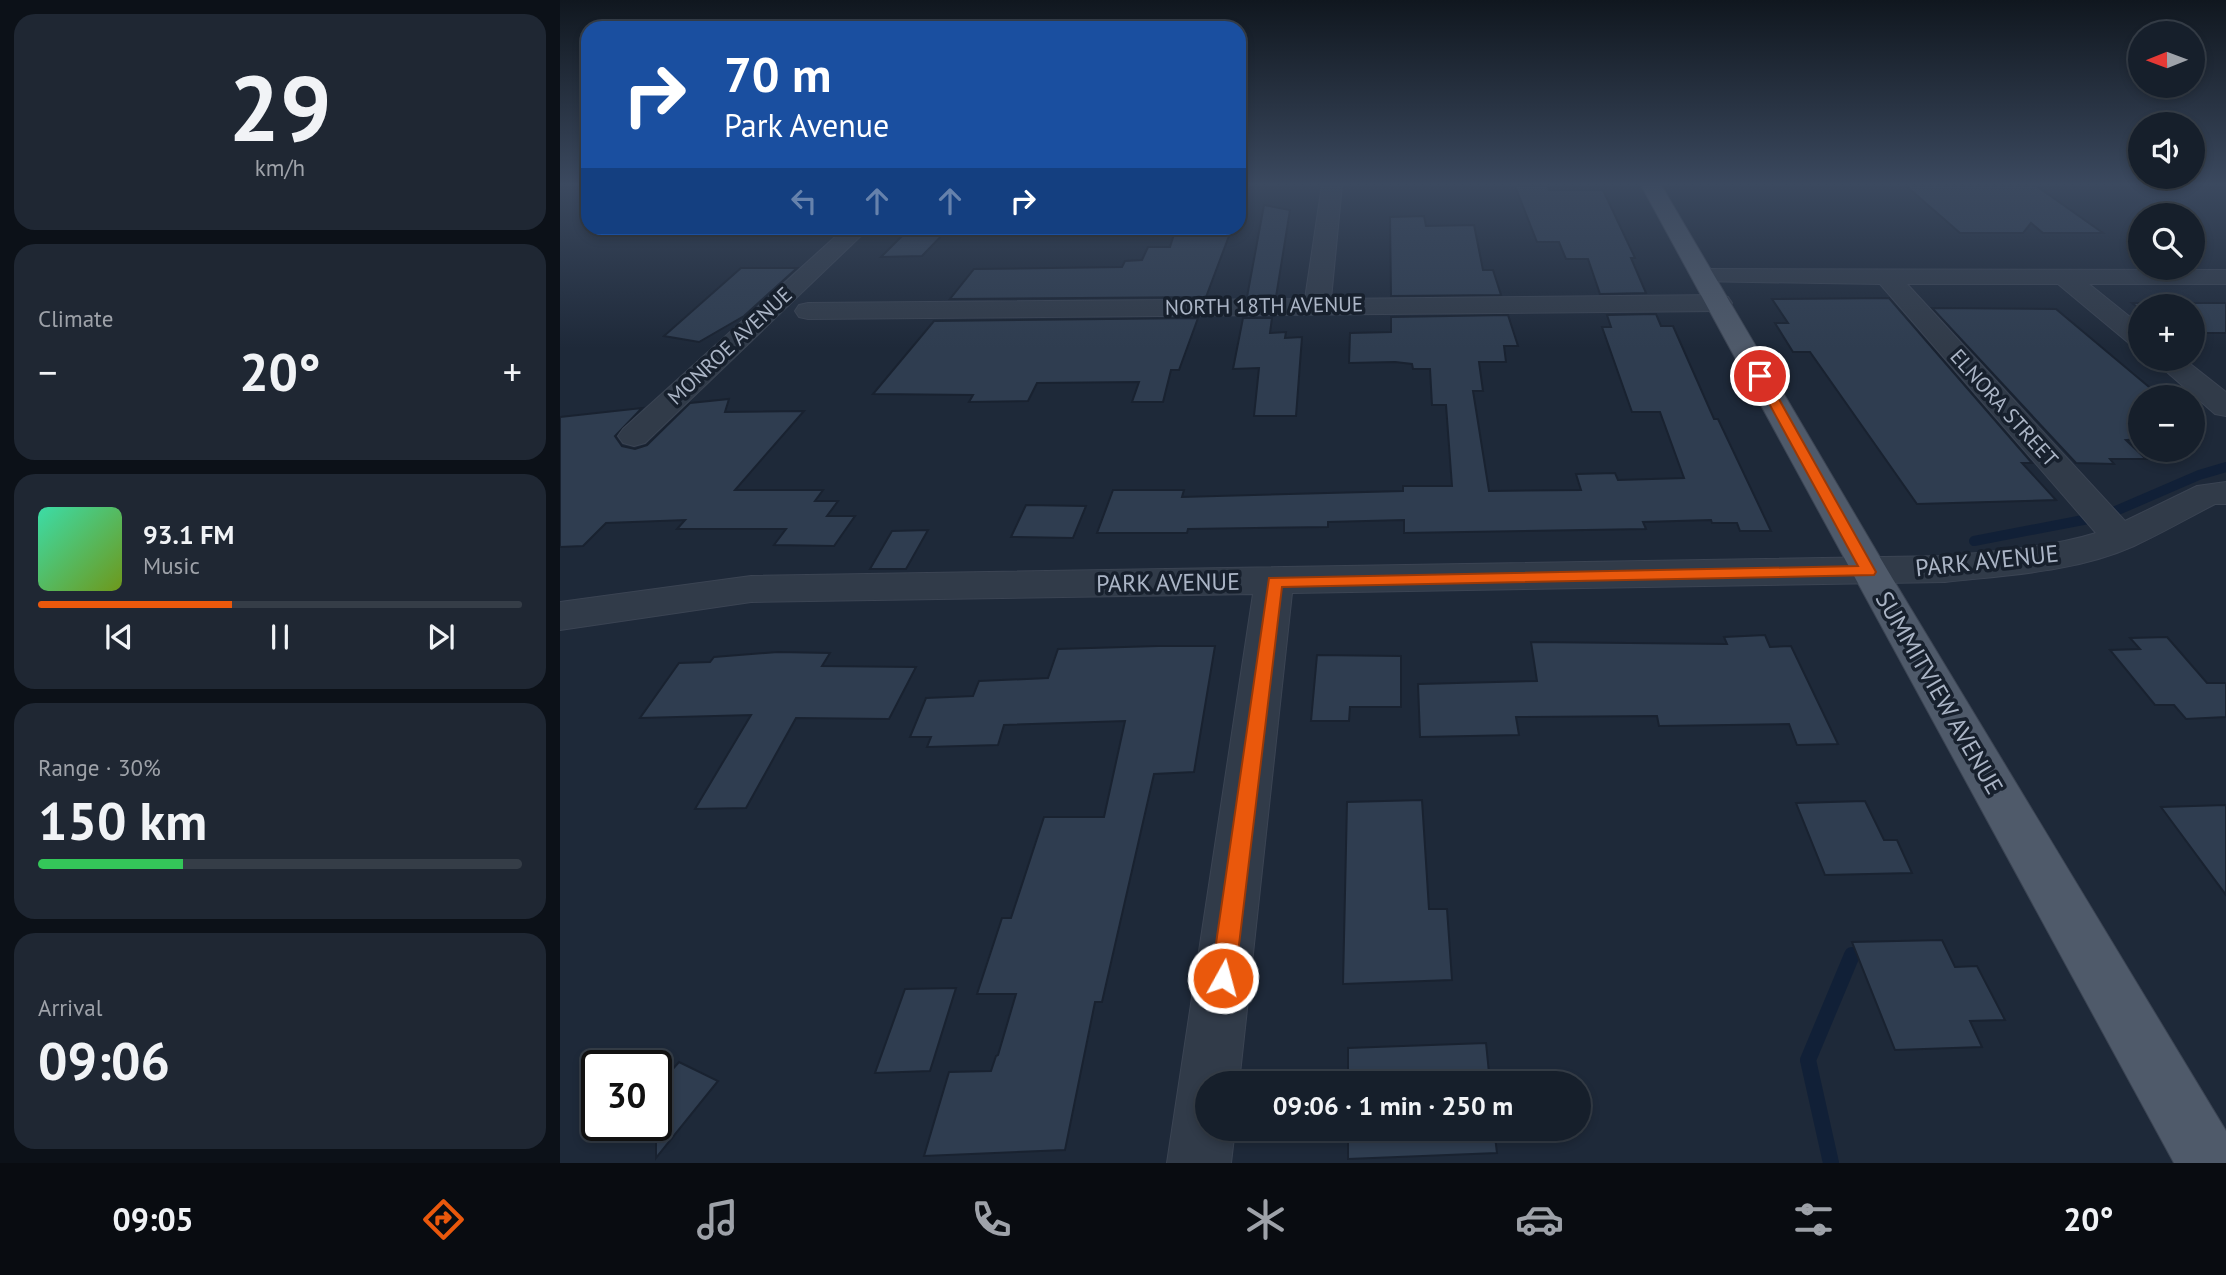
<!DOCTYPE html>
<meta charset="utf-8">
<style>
body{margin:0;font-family:"PT Sans",sans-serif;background:#1f2733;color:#f1f3f6;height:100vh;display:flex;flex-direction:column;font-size:26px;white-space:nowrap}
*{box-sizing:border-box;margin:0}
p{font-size:23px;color:#9ea2a9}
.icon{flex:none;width:38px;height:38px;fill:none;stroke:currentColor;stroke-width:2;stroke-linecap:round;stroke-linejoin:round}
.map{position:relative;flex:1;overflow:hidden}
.panel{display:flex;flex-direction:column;gap:14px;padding:14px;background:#0c1118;width:560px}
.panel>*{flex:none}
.banner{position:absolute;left:21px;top:21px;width:665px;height:214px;border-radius:21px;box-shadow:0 4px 10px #0003,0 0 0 2px #353d47;background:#1a4fa0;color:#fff;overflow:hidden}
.needle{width:46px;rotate:269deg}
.tools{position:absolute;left:1568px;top:21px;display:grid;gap:14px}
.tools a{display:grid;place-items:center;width:77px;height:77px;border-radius:50%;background:#161f2b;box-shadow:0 4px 10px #0003,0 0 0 2px #353d47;font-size:35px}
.speed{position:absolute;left:21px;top:1050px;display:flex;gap:14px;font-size:35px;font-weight:700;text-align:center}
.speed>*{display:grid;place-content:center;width:91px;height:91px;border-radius:50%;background:#161f2b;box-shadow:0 4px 10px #0003,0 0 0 2px #353d47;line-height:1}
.speed .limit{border:4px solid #111;border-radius:10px;background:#fff;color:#111}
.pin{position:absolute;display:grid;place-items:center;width:60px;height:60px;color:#fff;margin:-30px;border:4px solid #fff;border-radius:50%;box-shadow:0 2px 7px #0007}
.me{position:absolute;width:77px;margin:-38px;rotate:7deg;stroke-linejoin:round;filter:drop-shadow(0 0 5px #0008)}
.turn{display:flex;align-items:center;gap:24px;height:147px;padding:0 28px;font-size:32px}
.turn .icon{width:91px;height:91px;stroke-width:2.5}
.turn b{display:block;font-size:49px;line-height:60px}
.lanes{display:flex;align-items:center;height:66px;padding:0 28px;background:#0003;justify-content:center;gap:35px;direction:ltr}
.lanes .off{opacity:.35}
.big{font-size:52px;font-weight:700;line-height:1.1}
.panel .widget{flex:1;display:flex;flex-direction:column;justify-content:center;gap:10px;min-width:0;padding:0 24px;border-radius:21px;background:#1f2733}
.panel .dial{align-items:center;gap:0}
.dial b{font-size:91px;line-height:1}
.song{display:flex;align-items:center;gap:21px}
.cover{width:84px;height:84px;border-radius:10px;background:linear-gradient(135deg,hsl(160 70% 55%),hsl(80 70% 35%))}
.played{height:7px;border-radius:4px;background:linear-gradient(90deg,#ea580c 40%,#353d47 40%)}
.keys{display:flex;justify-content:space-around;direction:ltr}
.heat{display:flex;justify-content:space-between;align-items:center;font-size:38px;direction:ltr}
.charge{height:10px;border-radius:5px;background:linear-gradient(90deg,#34c759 30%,#353d47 0)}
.trip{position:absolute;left:635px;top:1071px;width:396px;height:70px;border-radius:35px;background:#161f2b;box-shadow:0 4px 10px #0003,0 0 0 2px #353d47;font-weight:700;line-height:70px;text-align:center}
.dock{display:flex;height:112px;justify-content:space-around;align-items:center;background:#090c11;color:#9ea2a9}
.dock .icon{width:49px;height:49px}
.dock .active{color:#ea580c}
.dock b{font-size:32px;color:#f1f3f6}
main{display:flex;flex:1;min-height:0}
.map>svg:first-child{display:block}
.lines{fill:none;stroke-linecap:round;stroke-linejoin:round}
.stream-far1{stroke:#112037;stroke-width:10}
.stream{stroke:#112037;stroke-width:16}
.building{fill:#2f3d50;stroke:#192230;stroke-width:2}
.minor-casing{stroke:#3b4453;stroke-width:2}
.major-casing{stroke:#3b4453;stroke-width:2}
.minor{fill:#313b49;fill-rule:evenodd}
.major{fill:#4f5a6a;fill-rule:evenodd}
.route{fill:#ea580c;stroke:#983908;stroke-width:2}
.labels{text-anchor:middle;stroke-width:7;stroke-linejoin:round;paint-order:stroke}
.far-street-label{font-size:21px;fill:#abb5c6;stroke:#17202d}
.street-label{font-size:24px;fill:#abb5c6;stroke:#17202d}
</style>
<main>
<section class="panel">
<div class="widget dial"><b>29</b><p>km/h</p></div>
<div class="widget"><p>Climate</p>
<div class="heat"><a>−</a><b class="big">20°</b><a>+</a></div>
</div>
<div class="widget">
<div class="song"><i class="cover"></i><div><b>93.1 FM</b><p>Music</p></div></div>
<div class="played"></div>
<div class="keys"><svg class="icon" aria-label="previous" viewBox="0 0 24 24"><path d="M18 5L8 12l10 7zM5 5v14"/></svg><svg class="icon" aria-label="pause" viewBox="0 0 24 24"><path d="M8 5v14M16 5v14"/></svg><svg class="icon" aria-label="next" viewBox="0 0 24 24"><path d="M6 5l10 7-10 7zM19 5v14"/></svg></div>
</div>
<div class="widget"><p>Range · 30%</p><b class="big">150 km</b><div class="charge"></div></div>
<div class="widget"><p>Arrival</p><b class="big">09:06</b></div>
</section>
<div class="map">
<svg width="1666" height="1163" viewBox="0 0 1666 1163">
<rect width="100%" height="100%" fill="#1e2939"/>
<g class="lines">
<polyline class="stream-far1" points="1414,541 1544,516 1639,475 1666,467"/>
<polyline class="stream" points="1271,1163 1248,1060 1292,955"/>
</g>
<g class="building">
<polygon points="1345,185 1475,185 1543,233 1483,233 1471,223 1463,233 1400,233"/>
<polygon points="955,186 988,186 989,190 1043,190 1075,258 1071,258 1086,293 1040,294 1028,259 1006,259 999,242 977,242"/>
<polygon points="704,205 730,210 716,297 687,297"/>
<polygon points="864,216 866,226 914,225 923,270 933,270 941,295 831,296 830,217"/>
<polygon points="350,228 389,228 362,256 321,257"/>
<polygon points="616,228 672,228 646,297 390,299 414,269 562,267 565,261 582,260 588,247 610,247"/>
<polygon points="181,268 237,268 184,316 139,342 104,336"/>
<polygon points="1329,298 1472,463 1462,463 1496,500 1357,504 1250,352 1233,352 1215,323 1228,323 1212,299"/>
<polygon points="1572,303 1666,303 1666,333 1633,333 1633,306 1580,306 1580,309"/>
<polygon points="1372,308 1496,309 1601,397 1580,397 1580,439 1566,440 1586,459 1550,459 1554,464 1516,463"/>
<polygon points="1096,314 1101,326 1113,326 1154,419 1158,419 1211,531 1180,531 1177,523 1152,523 1151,520 1083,522 1086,529 844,533 844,520 768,522 768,527 628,529 627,533 537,533 553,490 624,490 622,497 843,491 843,486 892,486 886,405 872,405 870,369 853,369 852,364 835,362 789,363 790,333 831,332 831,317 948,315 958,346 944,346 946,362 919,362 923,391 913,391 929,491 1021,490 1016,474 1055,473 1058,480 1124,478 1100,412 1072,412 1042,327 1051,327 1047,315"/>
<polygon points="638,318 619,370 611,370 603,402 572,402 579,382 477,383 468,401 409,402 413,395 313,394 374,321"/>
<polygon points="683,318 712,318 710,333 726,332 725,338 742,337 736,416 694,416 699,368 673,369"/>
<polygon points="169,399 165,412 244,411 175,490 263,490 255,501 278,501 267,516 295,516 274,546 214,545 226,529 117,529 125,520 46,523 23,546 0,547 0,417 82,408 55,436 62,446 75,449 87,445 130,403"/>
<polygon points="466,505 526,506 513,538 451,537"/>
<polygon points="368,530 346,569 310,569 332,531"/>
<polygon points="1205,635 1210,647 1231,646 1278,744 1237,745 1229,724 1099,726 1097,716 956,717 959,735 860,737 858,684 977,681 971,642 1167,644 1164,637"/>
<polygon points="1607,637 1647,683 1666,683 1666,717 1626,719 1614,705 1595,705 1550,650 1580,649 1570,638"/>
<polygon points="598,646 655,646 634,772 594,774 542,1002 535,1002 505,1150 364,1156 389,1072 431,1071 436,1056 438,1055 456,994 417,994 442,918 451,918 484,817 544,817 565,721 444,725 438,745 367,747 371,737 350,737 366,698 413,696 419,681 488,678 498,649"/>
<polygon points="218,652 270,653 262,666 356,667 329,719 236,718 186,808 135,809 191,715 80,718 119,663 150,662 154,657"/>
<polygon points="757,655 841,656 841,707 790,707 789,721 751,721"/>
<polygon points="862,800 869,909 887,909 892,980 783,984 787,802"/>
<polygon points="1305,801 1324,840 1337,840 1352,873 1265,875 1236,803"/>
<polygon points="1666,805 1666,895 1601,807"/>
<polygon points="1382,940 1395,967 1417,966 1445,1020 1410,1021 1422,1047 1335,1050 1292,942"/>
<polygon points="396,988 370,1071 315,1073 345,989"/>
<polygon points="926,1043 930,1083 788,1083 788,1048"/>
<polygon points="119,1062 158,1081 96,1158 96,1088"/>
<polygon points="788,1129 934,1129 937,1153 788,1159"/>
</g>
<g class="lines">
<defs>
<g id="minor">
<polygon points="762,185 782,185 771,299 1159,295 1168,297 1172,303 1168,309 1159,311 248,319 239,317 235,311 239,305 248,303 745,299"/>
<polygon points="285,228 309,228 85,443 74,446 63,443 58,436 63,429"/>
<path d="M1144,269L1666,270V284H1529L1580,325V346L1570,344L1498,284H1347L1565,521L1637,486L1666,482V504H1655C1628,518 1602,533 1574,546C1516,572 1448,575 1385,582L732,593L679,1083H648V1129H675L671,1163H607L693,594L191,602L0,630V602L191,576L1385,556C1435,551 1487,548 1536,533L1320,284L1135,281L1132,276L1135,271Z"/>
<polygon points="1592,359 1624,359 1666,392 1666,416 1655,414"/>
</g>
<polygon id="major" points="1081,185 1101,185 1328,571 1666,1131 1666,1163 1614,1163"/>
</defs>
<use href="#minor" class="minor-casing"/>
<use href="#major" class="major-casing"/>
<use href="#minor" class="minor"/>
<use href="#major" class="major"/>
</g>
<linearGradient id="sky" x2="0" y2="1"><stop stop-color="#10171f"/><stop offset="0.53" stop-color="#3b495f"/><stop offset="1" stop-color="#3b495f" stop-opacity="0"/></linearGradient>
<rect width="1666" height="348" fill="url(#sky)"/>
<polygon class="route" points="1196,374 1206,376 1316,572 1314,575 722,587 675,978 671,986 663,989 655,986 651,978 709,578 1298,566 1194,376"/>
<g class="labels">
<g class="far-street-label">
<text transform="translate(704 306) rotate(-1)" y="7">NORTH 18TH AVENUE</text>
<text transform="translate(170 346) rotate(-43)" y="7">MONROE AVENUE</text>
<text transform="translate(1444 408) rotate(48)" y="7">ELNORA STREET</text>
</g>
<g class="street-label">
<text transform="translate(1427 561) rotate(-6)" y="8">PARK AVENUE</text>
<text transform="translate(608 583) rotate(-1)" y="8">PARK AVENUE</text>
<text transform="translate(1379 693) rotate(60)" y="8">SUMMITVIEW AVENUE</text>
</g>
</g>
</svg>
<div class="tools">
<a><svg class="needle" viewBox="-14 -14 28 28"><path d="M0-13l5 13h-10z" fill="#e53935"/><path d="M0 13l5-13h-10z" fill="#9ea2a9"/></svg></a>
<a><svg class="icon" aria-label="sound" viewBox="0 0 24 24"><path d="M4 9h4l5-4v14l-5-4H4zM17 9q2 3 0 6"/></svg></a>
<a><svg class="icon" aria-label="search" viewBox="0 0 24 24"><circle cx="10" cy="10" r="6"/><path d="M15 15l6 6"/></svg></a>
<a>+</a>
<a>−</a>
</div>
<div class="speed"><div class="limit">30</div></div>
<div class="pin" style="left:1200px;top:376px;background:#d93025"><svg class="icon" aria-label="arrive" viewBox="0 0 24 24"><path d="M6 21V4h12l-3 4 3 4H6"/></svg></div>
<svg class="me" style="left:663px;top:978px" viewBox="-20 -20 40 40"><circle r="17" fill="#ea580c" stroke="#fff" stroke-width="3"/><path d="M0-11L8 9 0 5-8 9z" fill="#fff"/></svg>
<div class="trip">09:06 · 1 min · 250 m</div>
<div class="banner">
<div class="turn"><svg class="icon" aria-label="right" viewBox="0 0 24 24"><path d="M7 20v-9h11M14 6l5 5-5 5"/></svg><div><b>70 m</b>Park Avenue</div></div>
<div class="lanes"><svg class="icon off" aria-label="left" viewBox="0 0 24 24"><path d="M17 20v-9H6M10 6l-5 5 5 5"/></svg><svg class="icon off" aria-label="ahead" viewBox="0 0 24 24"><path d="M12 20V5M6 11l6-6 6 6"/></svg><svg class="icon off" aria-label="ahead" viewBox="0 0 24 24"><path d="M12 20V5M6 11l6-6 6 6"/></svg><svg class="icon" aria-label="right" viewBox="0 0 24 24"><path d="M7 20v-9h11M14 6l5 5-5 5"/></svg></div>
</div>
</div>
</main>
<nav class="dock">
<b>09:05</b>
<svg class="icon active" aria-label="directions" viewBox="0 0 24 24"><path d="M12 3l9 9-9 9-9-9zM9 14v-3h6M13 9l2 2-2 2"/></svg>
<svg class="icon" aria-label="music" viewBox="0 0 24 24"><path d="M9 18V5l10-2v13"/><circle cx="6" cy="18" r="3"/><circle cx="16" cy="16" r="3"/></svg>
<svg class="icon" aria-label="phone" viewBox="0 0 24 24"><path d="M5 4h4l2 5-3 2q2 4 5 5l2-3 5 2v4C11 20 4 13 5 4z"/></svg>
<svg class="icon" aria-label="climate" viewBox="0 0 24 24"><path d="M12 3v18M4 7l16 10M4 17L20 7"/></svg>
<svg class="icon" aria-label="car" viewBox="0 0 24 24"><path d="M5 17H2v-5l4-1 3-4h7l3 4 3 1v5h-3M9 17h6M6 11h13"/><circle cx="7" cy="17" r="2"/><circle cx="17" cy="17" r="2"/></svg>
<svg class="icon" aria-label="filters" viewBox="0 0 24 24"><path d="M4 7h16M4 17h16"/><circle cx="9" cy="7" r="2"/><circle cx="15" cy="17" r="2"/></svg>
<b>20°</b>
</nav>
